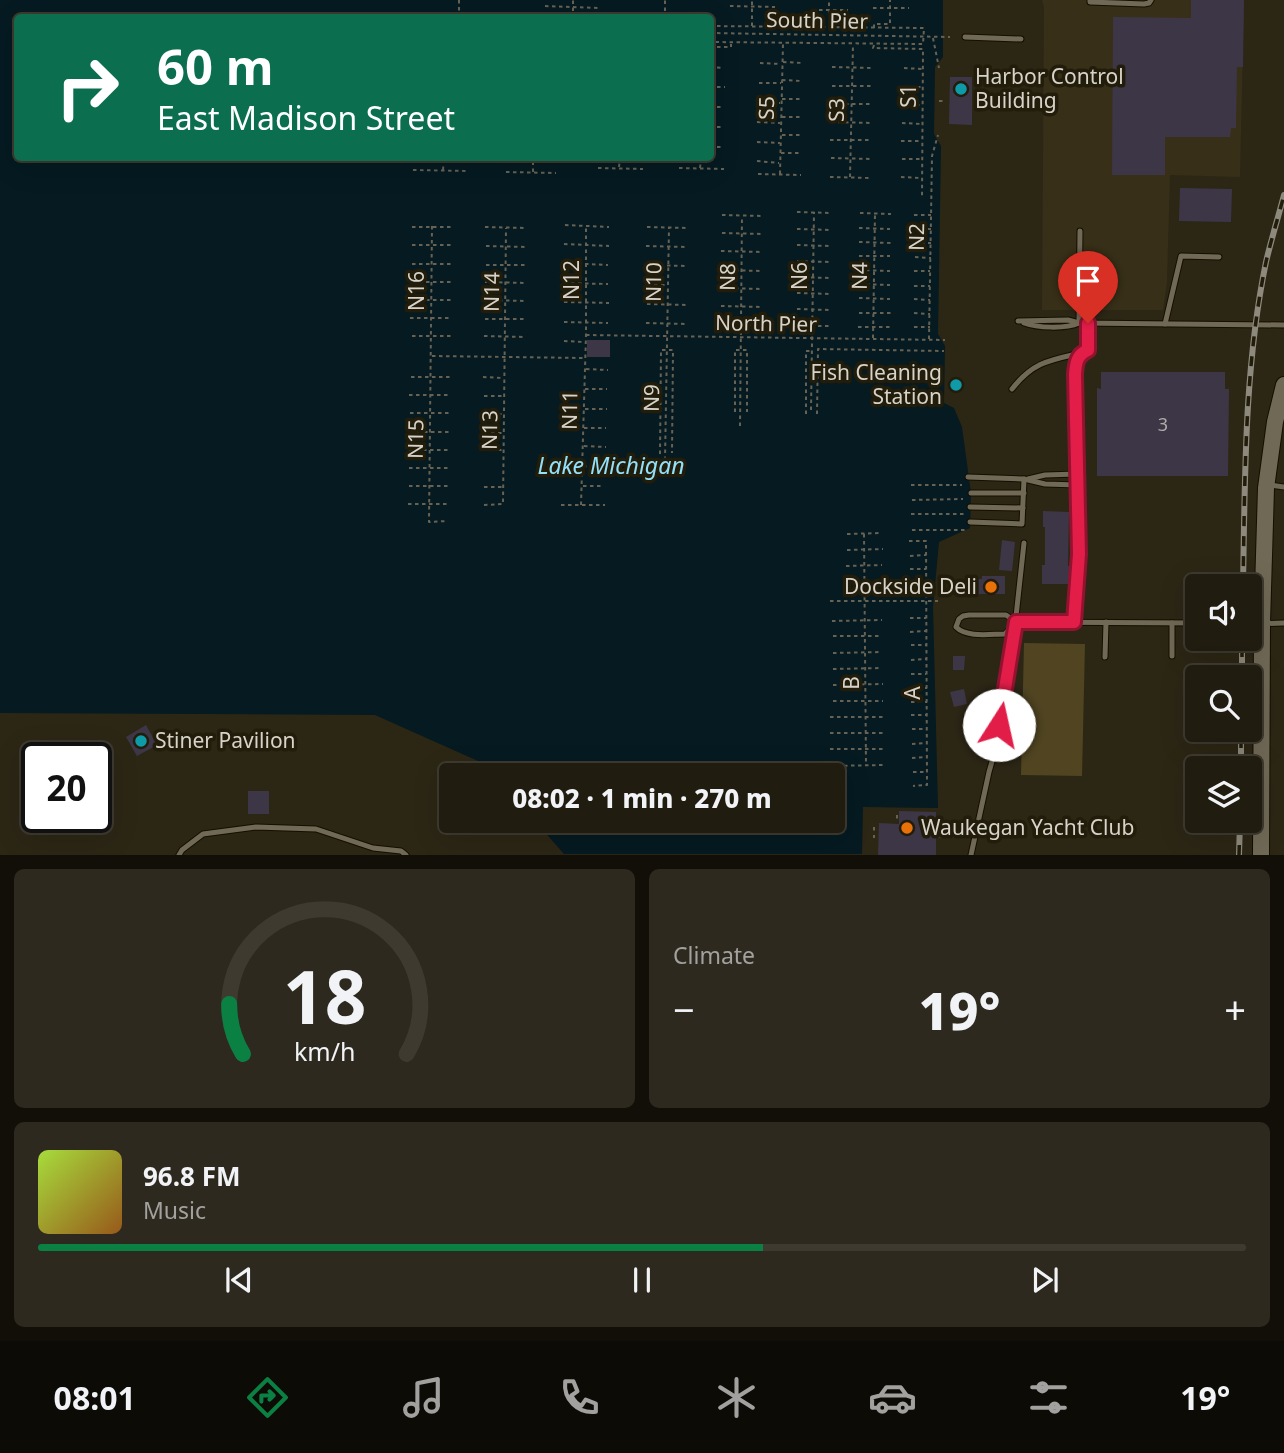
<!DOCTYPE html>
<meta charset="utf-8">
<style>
body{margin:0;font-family:"Noto Sans",sans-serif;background:#2d291e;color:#f1f3f6;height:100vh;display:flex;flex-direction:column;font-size:26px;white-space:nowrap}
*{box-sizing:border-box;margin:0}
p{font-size:23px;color:#a2a19f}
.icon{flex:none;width:38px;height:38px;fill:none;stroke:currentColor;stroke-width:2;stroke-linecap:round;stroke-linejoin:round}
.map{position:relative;height:855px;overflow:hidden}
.sheet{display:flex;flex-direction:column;gap:14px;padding:14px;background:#120f09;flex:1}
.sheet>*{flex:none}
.guide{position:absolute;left:14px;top:14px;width:700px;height:147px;border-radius:7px;box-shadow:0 7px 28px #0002,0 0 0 2px #3e3a30;background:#0b6e4f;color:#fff;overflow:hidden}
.fabs{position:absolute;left:1185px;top:574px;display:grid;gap:14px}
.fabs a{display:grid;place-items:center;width:77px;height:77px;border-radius:7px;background:#211c10;box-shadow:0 7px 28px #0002,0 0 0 2px #3e3a30;font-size:35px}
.speed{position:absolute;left:21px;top:742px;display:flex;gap:14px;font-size:35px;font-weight:700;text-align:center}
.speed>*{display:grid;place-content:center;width:91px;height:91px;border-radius:50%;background:#211c10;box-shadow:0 7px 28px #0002,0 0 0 2px #3e3a30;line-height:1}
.speed .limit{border:4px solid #111;border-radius:10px;background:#fff;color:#111}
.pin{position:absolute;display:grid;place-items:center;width:60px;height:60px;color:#fff;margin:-72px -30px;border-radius:50% 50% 50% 0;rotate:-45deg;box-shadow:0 0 7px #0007}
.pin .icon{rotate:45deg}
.me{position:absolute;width:77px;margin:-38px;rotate:10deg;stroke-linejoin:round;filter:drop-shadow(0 0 5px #0008)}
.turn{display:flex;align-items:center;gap:24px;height:147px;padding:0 28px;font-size:32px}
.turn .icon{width:91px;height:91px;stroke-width:2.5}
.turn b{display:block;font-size:49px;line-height:60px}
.big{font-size:52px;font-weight:800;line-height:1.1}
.sheet .tile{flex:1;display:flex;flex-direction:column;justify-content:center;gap:10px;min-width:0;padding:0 24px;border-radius:10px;background:#2d291e}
.sheet .dial{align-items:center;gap:0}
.dial svg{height:182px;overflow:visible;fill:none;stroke:#3e3a30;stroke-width:7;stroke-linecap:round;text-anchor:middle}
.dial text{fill:#f1f3f6;stroke:none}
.song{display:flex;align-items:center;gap:21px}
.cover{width:84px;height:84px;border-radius:10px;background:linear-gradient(135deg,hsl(80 70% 55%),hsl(30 70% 35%))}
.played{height:7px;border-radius:4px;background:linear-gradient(90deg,#0b8043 60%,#3e3a30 60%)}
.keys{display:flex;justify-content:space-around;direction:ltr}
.heat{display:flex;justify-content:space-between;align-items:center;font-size:38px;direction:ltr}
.sheet .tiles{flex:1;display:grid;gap:14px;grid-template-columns:1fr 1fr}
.tile:last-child{grid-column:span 2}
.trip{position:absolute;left:439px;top:763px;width:406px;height:70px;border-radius:7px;background:#211c10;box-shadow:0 7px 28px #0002,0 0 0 2px #3e3a30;font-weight:800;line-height:70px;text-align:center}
.dock{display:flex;height:112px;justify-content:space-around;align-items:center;background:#0d0b06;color:#a2a19f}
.dock .icon{width:49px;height:49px}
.dock .on{color:#0b8043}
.dock b{font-size:32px;color:#f1f3f6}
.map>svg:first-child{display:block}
.built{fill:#372f17}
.green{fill:#504421}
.water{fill:#051a21;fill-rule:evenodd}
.building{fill:#3d3647}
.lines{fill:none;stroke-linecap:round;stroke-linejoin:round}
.lane-casing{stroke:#140f01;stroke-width:7}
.secondary-casing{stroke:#140f01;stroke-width:18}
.path{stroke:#676253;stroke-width:2;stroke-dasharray:3.5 3.5;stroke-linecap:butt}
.lane{stroke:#706956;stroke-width:5}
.secondary{stroke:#706956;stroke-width:16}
.rail-casing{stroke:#8d897c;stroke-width:6}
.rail{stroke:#221c0b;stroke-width:3.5;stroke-dasharray:10;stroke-linecap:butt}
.route-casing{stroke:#92132f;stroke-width:18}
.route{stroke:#e11d48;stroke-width:12}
.culture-dot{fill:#0f9aa8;stroke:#221c0b;stroke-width:2.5}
.food-dot{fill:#e8710a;stroke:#221c0b;stroke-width:2.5}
.labels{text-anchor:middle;stroke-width:7;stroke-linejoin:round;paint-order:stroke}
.number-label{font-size:18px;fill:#b0aca8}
.street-label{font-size:21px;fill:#d7d3c9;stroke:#221c0b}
.poi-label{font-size:21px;fill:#d7d3c9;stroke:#221c0b;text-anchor:start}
.water-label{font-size:23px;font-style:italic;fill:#92e1fa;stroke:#221c0b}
</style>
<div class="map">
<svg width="1284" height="855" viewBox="0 0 1284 855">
<rect width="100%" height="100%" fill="#2c2615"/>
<polygon class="built" points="1042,0 1244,0 1240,177 1170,175 1167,282 1163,310 1042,310 1044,8"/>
<polygon class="green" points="1024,643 1085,644 1082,776 1021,775"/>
<path class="water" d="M0,0H943V57L935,67L934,134L941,146L938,334L945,346L944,403L954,408L962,427L971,493L970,528L939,542L933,607L938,808L863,807L862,854H564L535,821H833V775H496L487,765L375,715L0,713ZM18,18H710V158H18Z"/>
<g class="building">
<polygon points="1191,0 1244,0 1243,67 1237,67 1236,128 1231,128 1230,137 1165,137 1165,175 1112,175 1113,17 1191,18"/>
<polygon points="950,77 972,77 972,125 949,124"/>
<polygon points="1180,188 1232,189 1231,222 1179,221"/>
<rect x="587" y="340" width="23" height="17"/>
<polygon points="1101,372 1225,372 1225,389 1229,389 1228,476 1097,476 1097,388 1101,389"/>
<polygon points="1043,511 1069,512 1068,566 1071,566 1071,584 1042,584 1042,565 1045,565 1045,527 1043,527"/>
<polygon points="1002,540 1015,542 1012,571 999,570"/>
<polygon points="982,576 1005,576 1005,594 977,594 977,579 982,579"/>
<polygon points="953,656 965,656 964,670 953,670"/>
<polygon points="964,689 967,704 954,707 950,692"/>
<polygon points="146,725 157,745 137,756 126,737"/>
<rect x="248" y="791" width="21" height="23"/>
<polygon points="899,811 936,812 936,824 964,824 964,838 936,838 936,855 878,855 879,823 899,824"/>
</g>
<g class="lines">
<defs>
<g id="lane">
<polyline points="1090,0 1090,2 1144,4 1149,3 1151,0"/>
<polyline points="965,37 1021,39"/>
<polyline points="1018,321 1068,320 1079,323 1284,325"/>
<path d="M1024,323C1037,328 1066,329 1079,323"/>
<polyline points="1079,323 1080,231"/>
<polyline points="1165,324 1181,256 1219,257"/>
<path d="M1012,389C1033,362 1050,360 1081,353"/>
<polyline points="968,477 1024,479 1045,484 1078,485"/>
<polyline points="1028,479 1045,475 1077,474"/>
<polyline points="1270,485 1284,487"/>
<polyline points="971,493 1024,493"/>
<polyline points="970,507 1023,508"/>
<polyline points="970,522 1022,524 1024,479"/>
<path d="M1016,622L1005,634C990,634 967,638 956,627L959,619L963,616L969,615H1006L1016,622L1197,623"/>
<path d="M1074,622L1079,554L1075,374C1076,362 1077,355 1088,350V323"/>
<polyline points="1172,623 1172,656"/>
<polyline points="1250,624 1284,623"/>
<polyline points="1105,657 1106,622"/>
<polyline points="179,855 182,850 203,834 256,827 316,829 373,848 401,851 406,855"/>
<polyline points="971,855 989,772 995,751 1013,644 1024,543"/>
</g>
<polyline id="secondary" points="1261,855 1262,623 1266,488 1275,422 1284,385"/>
</defs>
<use href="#lane" class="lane-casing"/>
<use href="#secondary" class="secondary-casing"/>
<g class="path">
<polyline points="459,0 459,18"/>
<polyline points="545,6 598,8"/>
<polyline points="730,6 775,7"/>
<polyline points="873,8 909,8"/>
<polyline points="812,10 848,10"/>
<polyline points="573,18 573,0"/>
<polyline points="665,18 665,0"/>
<polyline points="710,26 924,28 923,44 710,42"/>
<polyline points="752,26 752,0"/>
<polyline points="829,27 829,0"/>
<polyline points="874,28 874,24 890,24 890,0"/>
<polyline points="710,33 950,37"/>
<polyline points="933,38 939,68"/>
<polyline points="874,45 873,48 923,49 922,198"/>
<polyline points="710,47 731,47 731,44"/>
<polyline points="783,62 803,63"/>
<polyline points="760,63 781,64"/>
<polyline points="710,67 724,68"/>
<polyline points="832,67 872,68"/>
<polyline points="904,68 922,69"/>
<polyline points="782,80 802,81"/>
<polyline points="759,83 781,83"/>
<polyline points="832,86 873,86"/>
<polyline points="710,87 725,87"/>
<polyline points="903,87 922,87"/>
<polyline points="782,99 802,99"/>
<polyline points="939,101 945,101"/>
<polyline points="758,102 780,103"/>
<polyline points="831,104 872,104"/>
<polyline points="902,105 922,105"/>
<polyline points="710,107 724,107"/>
<polyline points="782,117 802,117"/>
<polyline points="757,122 780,123"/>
<polyline points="831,122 872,123"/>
<polyline points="902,123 922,124"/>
<polyline points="710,127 724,127"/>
<polyline points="782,135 802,135"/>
<polyline points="830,140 871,140"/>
<polyline points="901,141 922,141"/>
<polyline points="757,142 780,143"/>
<polyline points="710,147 724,147"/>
<polyline points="781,153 801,153"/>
<polyline points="506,158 556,159"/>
<polyline points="831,158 872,159"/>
<polyline points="902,159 922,159"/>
<polyline points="757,161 779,163"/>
<polyline points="619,167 620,158"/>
<polyline points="598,168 643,169"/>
<polyline points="679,168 724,169"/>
<polyline points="700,168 701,158"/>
<polyline points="413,170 469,171"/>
<polyline points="443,170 444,158 470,158"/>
<polyline points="506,172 556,173"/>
<polyline points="533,172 533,160"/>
<polyline points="758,174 801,175"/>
<polyline points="780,174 783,43"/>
<polyline points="830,177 870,178"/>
<polyline points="850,177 853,45"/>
<polyline points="901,177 921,178"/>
<polyline points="797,212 831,213"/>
<polyline points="860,213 891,214"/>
<polyline points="722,215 764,216"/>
<polyline points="914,215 931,215"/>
<polyline points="565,225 609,227"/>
<polyline points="432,226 429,522 448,521"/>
<polyline points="412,227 452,227"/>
<polyline points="485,227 527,228"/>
<polyline points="647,227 689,228"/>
<polyline points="859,228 890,229"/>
<polyline points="797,229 831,230"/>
<polyline points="914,229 931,229"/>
<polyline points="722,233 763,234"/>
<polyline points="859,242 891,243"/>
<polyline points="914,243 931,243"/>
<polyline points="564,244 609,246"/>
<polyline points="412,245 452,245"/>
<polyline points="797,245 830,246"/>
<polyline points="486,246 527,247"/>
<polyline points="646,246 688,247"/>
<polyline points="721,251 763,252"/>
<polyline points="859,256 890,256"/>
<polyline points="915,257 931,258"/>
<polyline points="797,261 830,262"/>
<polyline points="564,263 608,265"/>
<polyline points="412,264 453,264"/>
<polyline points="486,265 526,265"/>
<polyline points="646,265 688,266"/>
<polyline points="721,270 763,271"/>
<polyline points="859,270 890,271"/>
<polyline points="914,271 930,271"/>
<polyline points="797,277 830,278"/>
<polyline points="412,282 453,282"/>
<polyline points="485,282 527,283"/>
<polyline points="564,283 608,284"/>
<polyline points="859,284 890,285"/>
<polyline points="647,285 666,285"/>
<polyline points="914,286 930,286"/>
<polyline points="721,288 763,289"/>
<polyline points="797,293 831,294"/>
<polyline points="859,298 890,299"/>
<polyline points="914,299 930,300"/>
<polyline points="412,300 452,300"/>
<polyline points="485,300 526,301"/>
<polyline points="564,302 609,303"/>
<polyline points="647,304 689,305"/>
<polyline points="721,306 763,307"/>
<polyline points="797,309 830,310"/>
<polyline points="859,313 891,313"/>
<polyline points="914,313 930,314"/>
<polyline points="410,318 451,318"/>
<polyline points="485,319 526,319"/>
<polyline points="564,322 608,323"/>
<polyline points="646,323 687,324"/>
<polyline points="722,324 763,325"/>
<polyline points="797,326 830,326"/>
<polyline points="858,327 890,327"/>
<polyline points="914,327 930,327"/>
<polyline points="586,335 945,340"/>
<polyline points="412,336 452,336"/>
<polyline points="484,336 526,337"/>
<polyline points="873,338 875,214"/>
<polyline points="929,339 932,156 938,135"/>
<polyline points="564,341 584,342"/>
<polyline points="432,356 584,358"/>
<polyline points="904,367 944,368"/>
<polyline points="586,369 608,370"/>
<polyline points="411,377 451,377"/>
<polyline points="483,377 503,378"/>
<polyline points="585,389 607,389"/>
<polyline points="409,395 450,395"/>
<polyline points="484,396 504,396"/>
<polyline points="585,409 607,409"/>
<polyline points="811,410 814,212"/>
<polyline points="735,412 735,350 747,350 747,412"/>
<polyline points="410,413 450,413"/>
<polyline points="484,414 503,414"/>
<polyline points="806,414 806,351 813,351"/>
<polyline points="817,414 818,349 944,351"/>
<polyline points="740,426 742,216"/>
<polyline points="584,428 606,428"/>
<polyline points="410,432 451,432"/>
<polyline points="484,433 503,433"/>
<polyline points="584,446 606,447"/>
<polyline points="409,450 450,450"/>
<polyline points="484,450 504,450"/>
<polyline points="660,454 661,350 673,350 672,453"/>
<polyline points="665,460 669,227"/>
<polyline points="583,466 605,467"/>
<polyline points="409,468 450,468"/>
<polyline points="911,485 962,485"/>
<polyline points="409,486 450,486"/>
<polyline points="583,486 604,486"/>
<polyline points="484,487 503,487"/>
<polyline points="912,500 963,499"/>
<polyline points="408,504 448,504"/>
<polyline points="484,505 503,504 506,228"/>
<polyline points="561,505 605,505"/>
<polyline points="581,505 586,335 586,226"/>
<polyline points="911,514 964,514"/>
<polyline points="912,530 966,530"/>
<polyline points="847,534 882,533"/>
<polyline points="864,534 866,765"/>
<polyline points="909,541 926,541 927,785 913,786"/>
<polyline points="847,550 883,549"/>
<polyline points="910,556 926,555"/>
<polyline points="846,566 882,565"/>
<polyline points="910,569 926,569"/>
<polyline points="846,582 882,582"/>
<polyline points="910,583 926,583"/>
<polyline points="830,601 938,601"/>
<polyline points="910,618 926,618"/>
<polyline points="832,621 882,620"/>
<polyline points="910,632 926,631"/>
<polyline points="833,636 882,636"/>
<polyline points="911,645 926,645"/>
<polyline points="833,653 882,652"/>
<polyline points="911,660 926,659"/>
<polyline points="833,669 882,668"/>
<polyline points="911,674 926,674"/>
<polyline points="833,685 883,684"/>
<polyline points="911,688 927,688"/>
<polyline points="833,701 883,701"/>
<polyline points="911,702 927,702"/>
<polyline points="911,715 927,715"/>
<polyline points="830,717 884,717"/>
<polyline points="912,729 927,729"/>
<polyline points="830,733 883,733"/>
<polyline points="912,744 925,743"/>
<polyline points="830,749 883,749"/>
<polyline points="912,758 925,757"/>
<polyline points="830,766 884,765"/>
<polyline points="913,772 926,772"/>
<polyline points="897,815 897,822"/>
<polyline points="874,827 874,831"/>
<polyline points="874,838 874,835"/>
</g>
<use href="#lane" class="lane"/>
<use href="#secondary" class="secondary"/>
<defs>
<g id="rail">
<path d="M1243,586C1245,479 1244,368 1266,262C1271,240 1278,218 1284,195"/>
<polyline points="1242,677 1242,639"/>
<polyline points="1241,768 1241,730"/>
<polyline points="1239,855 1240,821"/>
</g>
</defs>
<use href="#rail" class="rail-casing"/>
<use href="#rail" class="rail"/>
</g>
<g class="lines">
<defs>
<path id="route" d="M999,725L1016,622H1074L1079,554L1075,374C1076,362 1077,355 1088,350V323"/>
</defs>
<use href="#route" class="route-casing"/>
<use href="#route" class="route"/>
</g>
<g class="culture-dot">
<circle cx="961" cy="89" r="7"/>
<circle cx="956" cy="385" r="7"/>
<circle cx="141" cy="741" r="7"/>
</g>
<g class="food-dot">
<circle cx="991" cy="587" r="7"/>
<circle cx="907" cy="828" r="7"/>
</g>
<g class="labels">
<g class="number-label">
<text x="1163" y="431">3</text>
</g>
<g class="street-label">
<text transform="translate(817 21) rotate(1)" y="7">South Pier</text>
<text transform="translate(909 96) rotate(-90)" y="7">S1</text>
<text transform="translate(767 108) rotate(-89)" y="7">S5</text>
<text transform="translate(837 110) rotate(-89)" y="7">S3</text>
<text transform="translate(917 237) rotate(-89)" y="7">N2</text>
<text transform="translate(800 276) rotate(-90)" y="7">N6</text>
<text transform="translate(860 276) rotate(-89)" y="7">N4</text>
<text transform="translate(728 277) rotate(-89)" y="7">N8</text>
<text transform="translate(572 280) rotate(-90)" y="7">N12</text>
<text transform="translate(654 282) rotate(-89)" y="7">N10</text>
<text transform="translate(417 291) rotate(-90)" y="7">N16</text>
<text transform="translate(492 292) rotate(-89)" y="7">N14</text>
<text transform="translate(766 324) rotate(1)" y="7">North Pier</text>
<text transform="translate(652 398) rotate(-89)" y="7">N9</text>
<text transform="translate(570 410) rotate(-89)" y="7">N11</text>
<text transform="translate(490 430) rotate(-89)" y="7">N13</text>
<text transform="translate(416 439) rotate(-89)" y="7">N15</text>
<text transform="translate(852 683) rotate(-90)" y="7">B</text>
<text transform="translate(913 693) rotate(-90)" y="7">A</text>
</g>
<g class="poi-label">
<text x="975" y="84">Harbor Control<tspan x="975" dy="24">Building</tspan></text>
<text x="942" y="380" text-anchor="end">Fish Cleaning<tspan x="942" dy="24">Station</tspan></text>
<text x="977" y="594" text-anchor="end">Dockside Deli</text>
<text x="155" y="748">Stiner Pavilion</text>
<text x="921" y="835">Waukegan Yacht Club</text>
</g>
<g class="water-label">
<text x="611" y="474">Lake Michigan</text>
</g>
</g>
</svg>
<div class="fabs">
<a><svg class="icon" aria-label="sound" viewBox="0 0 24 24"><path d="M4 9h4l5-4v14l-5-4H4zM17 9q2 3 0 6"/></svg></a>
<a><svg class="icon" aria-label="search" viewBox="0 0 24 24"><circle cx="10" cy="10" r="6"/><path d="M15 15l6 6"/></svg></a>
<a><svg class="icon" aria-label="layers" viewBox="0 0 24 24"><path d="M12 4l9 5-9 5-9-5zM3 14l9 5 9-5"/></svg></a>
</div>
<div class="speed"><div class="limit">20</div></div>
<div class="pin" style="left:1088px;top:323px;background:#d93025"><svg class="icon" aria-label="arrive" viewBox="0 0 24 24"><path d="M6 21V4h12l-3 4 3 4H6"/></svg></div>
<svg class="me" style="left:999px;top:725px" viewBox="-20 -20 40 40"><circle r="19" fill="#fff"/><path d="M0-13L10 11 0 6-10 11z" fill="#e11d48"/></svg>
<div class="trip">08:02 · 1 min · 270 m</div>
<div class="guide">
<div class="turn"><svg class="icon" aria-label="right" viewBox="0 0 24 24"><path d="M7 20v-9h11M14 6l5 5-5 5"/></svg><div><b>60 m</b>East Madison Street</div></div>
</div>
</div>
<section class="sheet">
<div class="tiles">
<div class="tile dial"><svg viewBox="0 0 100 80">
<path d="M14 69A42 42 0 1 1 86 69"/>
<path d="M14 69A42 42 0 0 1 8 47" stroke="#0b8043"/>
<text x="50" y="56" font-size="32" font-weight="700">18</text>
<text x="50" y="72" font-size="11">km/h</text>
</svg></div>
<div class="tile"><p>Climate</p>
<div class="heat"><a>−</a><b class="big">19°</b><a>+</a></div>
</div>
<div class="tile">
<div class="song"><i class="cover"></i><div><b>96.8 FM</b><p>Music</p></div></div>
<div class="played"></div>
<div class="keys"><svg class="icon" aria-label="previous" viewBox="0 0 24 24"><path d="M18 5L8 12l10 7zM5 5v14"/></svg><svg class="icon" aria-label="pause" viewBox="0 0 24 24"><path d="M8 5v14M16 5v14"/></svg><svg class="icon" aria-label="next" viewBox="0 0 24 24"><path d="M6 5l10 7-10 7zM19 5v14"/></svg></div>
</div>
</div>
</section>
<nav class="dock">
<b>08:01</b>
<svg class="icon on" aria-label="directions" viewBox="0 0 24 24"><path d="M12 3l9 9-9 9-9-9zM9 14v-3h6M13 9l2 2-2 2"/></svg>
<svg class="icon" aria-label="music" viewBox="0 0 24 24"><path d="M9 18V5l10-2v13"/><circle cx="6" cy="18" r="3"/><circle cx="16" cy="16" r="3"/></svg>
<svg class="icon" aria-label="phone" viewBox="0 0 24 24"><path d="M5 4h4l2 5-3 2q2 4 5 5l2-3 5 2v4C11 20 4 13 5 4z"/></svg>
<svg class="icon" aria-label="climate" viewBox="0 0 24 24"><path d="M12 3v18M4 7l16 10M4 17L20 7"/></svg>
<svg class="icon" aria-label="car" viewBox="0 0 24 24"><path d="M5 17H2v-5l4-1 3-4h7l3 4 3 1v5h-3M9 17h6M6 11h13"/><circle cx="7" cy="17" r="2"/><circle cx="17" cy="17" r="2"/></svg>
<svg class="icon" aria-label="filters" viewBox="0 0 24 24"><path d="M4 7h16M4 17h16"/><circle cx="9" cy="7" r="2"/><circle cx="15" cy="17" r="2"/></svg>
<b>19°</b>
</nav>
